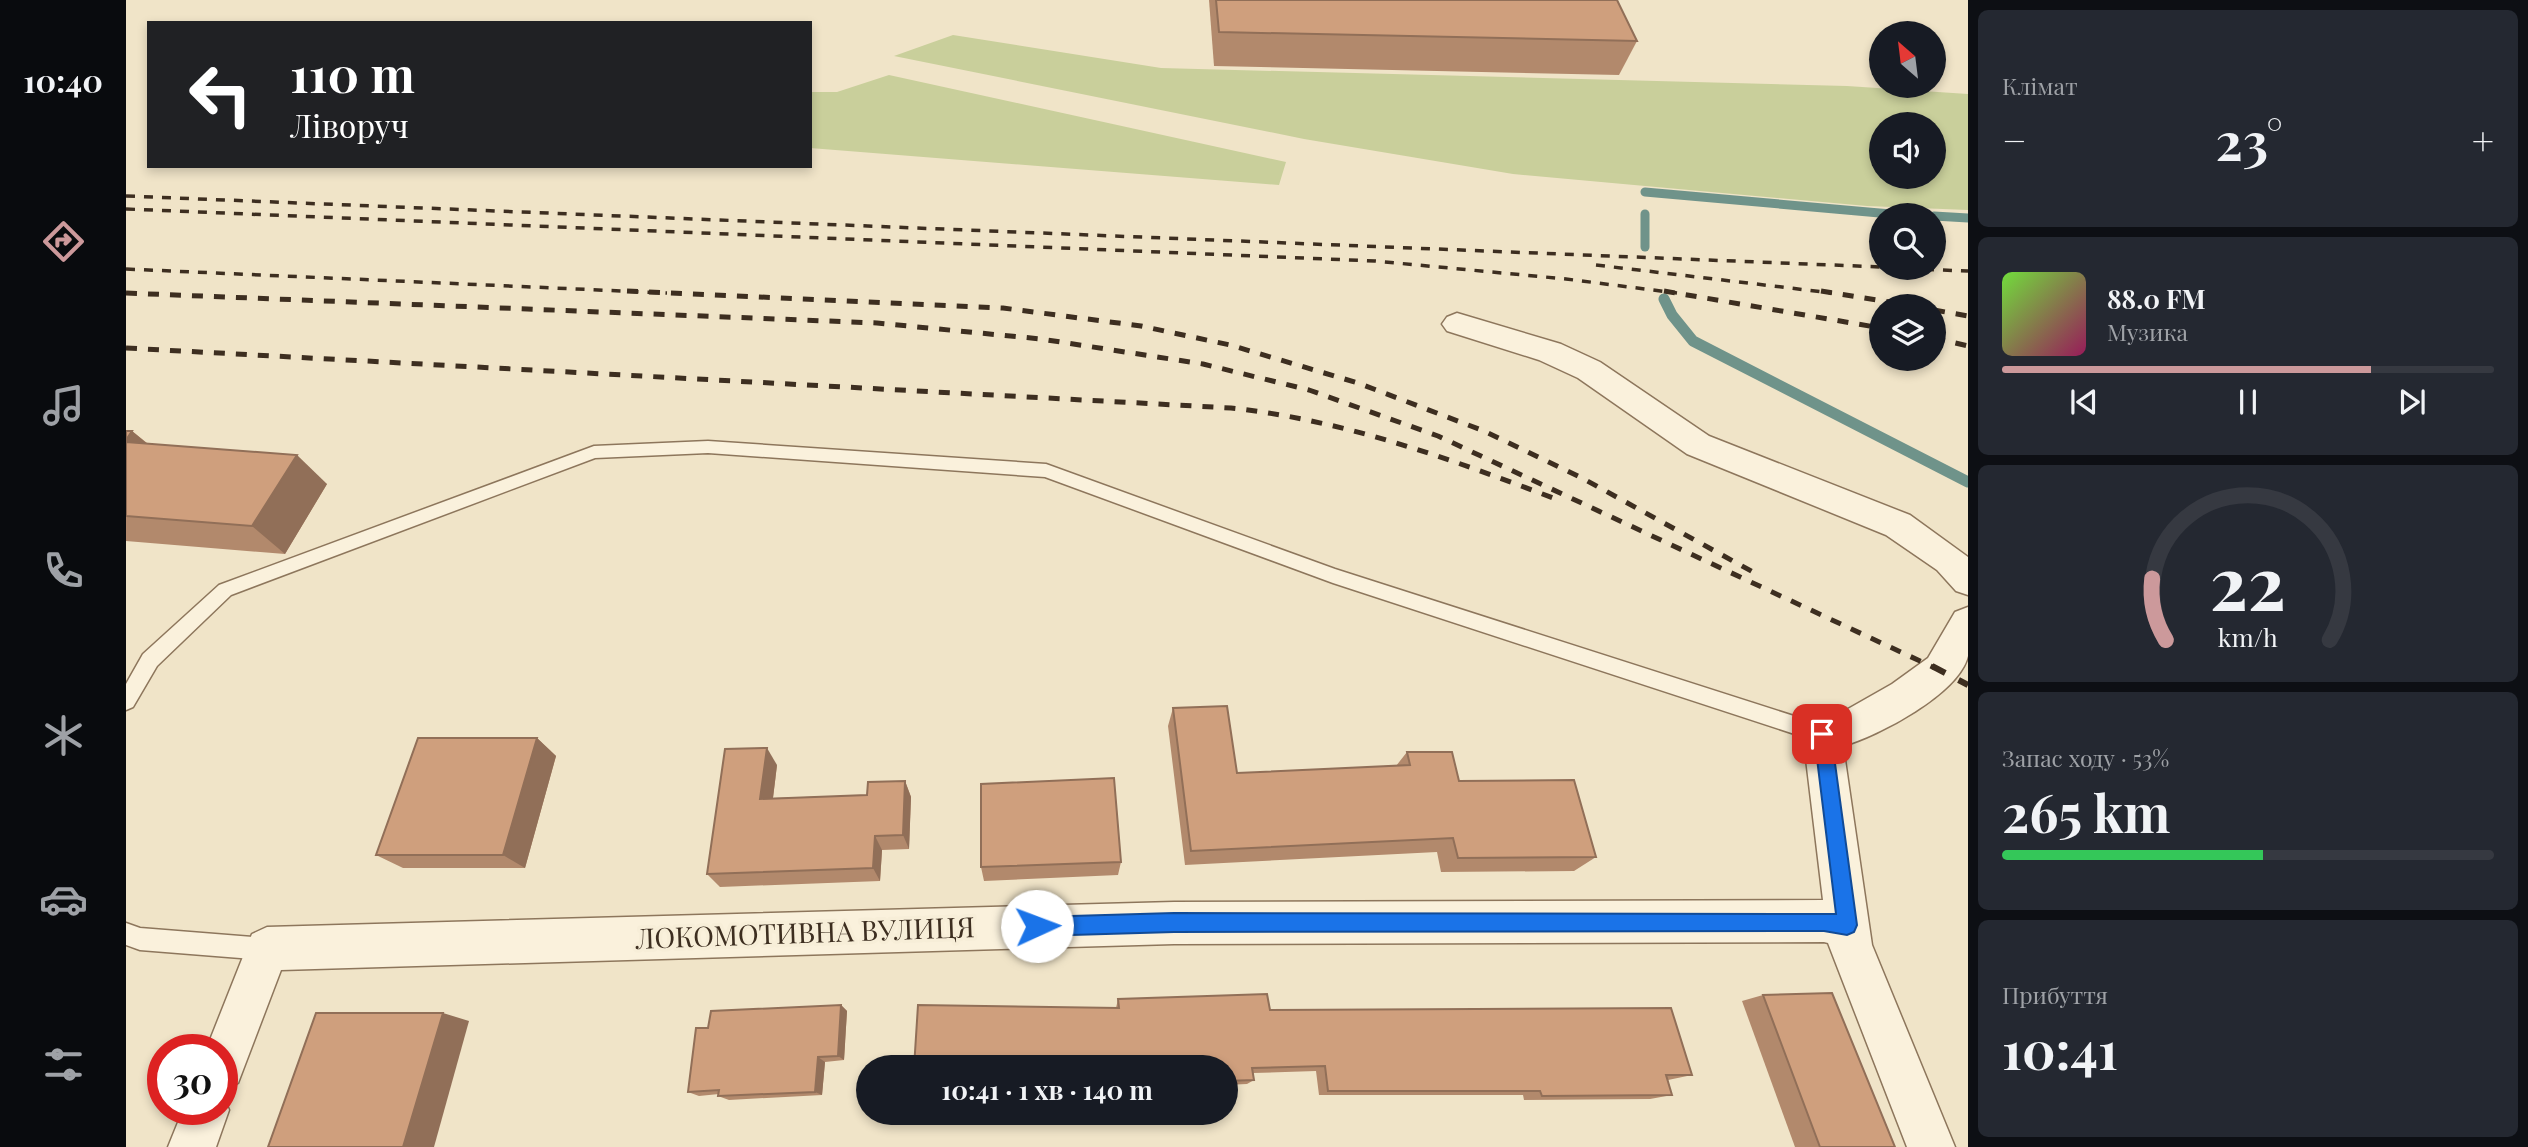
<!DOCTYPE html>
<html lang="uk">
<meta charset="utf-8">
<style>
body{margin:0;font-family:"Playfair Display",serif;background:#242831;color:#f1f3f6;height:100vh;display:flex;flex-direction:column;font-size:26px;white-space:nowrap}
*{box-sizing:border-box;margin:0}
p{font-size:23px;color:#9ea1a6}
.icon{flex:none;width:38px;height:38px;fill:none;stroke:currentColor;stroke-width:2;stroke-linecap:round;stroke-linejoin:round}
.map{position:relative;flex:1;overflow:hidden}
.side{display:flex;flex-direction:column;gap:10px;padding:10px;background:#0d0f14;width:560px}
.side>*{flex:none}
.hud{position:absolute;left:21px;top:21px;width:665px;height:147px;border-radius:0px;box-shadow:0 4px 10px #0003;background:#202124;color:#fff;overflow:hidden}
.needle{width:46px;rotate:332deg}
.buttons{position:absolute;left:1743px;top:21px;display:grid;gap:14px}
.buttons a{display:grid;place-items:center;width:77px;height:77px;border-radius:50%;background:#171b24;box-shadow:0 4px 10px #0003;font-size:35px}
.speed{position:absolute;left:21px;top:1034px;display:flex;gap:14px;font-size:35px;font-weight:700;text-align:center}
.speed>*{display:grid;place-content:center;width:91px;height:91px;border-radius:50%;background:#171b24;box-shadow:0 4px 10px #0003;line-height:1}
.speed .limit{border:10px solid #d22;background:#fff;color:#111}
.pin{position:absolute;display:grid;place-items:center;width:60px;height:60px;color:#fff;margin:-30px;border-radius:14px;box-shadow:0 4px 10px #0006}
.me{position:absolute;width:77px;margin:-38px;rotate:88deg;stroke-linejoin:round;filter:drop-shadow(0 0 5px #0008)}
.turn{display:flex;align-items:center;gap:24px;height:147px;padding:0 28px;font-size:32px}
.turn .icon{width:91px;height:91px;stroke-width:2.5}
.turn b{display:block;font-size:49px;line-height:60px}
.big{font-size:52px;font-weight:700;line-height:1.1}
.side .widget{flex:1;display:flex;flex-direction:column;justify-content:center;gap:10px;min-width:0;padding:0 24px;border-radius:10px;background:#242831}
.side .dial{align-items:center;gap:0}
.dial svg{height:182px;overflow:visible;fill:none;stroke:#363941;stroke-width:7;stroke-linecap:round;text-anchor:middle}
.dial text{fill:#f1f3f6;stroke:none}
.song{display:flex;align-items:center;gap:21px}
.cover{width:84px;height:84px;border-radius:10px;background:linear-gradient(135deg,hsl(100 70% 55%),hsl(330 70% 35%))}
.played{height:7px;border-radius:4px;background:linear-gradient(90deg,#cc999b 75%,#363941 75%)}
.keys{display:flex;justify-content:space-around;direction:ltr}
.heat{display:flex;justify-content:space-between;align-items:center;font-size:38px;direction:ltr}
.charge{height:10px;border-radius:5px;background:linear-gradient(90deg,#34c759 53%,#363941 0)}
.trip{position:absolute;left:730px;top:1055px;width:382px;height:70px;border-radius:35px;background:#171b24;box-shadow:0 4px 10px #0003;font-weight:700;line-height:70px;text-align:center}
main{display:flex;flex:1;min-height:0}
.menu{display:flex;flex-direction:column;width:126px;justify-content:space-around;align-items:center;background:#090b0e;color:#9ea1a6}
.menu .icon{width:49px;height:49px}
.menu .on{color:#cc999b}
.menu b{font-size:32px;color:#f1f3f6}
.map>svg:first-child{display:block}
.green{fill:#c9cf9b;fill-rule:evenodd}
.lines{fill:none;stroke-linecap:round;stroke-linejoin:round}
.stream-far1{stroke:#6f938a;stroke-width:9}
.stream{stroke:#6f938a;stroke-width:11}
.service-casing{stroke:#8d765c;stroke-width:3}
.minor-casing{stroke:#8d765c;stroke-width:3}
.service{fill:#faf1dc;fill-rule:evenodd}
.minor{fill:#faf1dc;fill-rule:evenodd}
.rail-far2{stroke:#3d2e20;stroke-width:3.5;stroke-dasharray:9 9;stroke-linecap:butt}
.rail-far1{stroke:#3d2e20;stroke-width:5;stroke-dasharray:11 11;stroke-linecap:butt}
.rail{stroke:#3d2e20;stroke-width:6;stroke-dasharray:15 15;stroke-linecap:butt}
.wall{fill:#b2896c}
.shaded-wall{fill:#916f58}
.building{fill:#cf9f7d;stroke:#916f58;stroke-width:2}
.route{fill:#1a73e8;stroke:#114b97;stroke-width:2}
.labels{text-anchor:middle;stroke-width:7;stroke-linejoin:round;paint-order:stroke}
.near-street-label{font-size:28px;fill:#3d2e20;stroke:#f7eed8}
</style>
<main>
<nav class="menu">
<b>10:40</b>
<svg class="icon on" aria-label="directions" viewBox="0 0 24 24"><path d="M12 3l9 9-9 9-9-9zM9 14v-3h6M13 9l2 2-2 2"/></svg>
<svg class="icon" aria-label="music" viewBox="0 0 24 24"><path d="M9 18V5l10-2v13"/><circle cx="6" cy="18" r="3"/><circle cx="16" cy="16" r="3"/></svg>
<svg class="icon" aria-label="phone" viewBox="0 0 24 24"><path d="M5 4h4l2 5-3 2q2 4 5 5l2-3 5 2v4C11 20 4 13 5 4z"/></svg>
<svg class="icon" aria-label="climate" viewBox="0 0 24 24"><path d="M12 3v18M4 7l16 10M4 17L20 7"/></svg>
<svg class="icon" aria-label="car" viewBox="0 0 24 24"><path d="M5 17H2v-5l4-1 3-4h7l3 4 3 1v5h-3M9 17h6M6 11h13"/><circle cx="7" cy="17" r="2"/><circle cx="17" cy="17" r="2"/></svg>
<svg class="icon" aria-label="filters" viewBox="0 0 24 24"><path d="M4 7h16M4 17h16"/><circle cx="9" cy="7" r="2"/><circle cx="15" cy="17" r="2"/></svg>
</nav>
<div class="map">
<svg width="1842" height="1147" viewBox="0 0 1842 1147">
<rect width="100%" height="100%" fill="#f0e4c8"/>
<g class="green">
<path d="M827,35L1035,68L1721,86L1842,94V210L1741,206L1387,174L1178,139L768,56ZM1755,124H1808V177H1755Z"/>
<polygon points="763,75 1160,162 1153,185 684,148 684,92 711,92"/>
</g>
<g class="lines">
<g class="stream-far1">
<polyline points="1519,192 1776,215"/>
<polyline points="1519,214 1519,247"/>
<polyline points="1808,216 1842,218"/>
</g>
<polyline class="stream" points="1538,299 1546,315 1567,341 1842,482"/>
<defs>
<g id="service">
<polygon points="582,441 920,464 1209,569 1696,725 1703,728 1706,734 1703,740 1696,743 1207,583 919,477 582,453 469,458 105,595 31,666 7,707 0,710 0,684 17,654 93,585 468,446"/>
<polygon points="0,923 14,928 141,938 149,941 152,949 149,957 141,960 14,950 0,945"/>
</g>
<g id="minor">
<polygon points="1331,313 1435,344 1474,362 1583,436 1784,515 1842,557 1842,595 1830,591 1811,570 1760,535 1561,454 1452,378 1413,360 1321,331 1316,324 1321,317"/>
<path d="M1842,607C1842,622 1842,642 1842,656C1833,694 1752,736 1717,746L1746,945L1829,1147H1781L1702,943L1698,942L1048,944L155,970L112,1083L96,1090V1050H80L126,934L141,927L1048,902L1697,900L1677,734L1682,721L1722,709L1766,684L1802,658L1829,612Z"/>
<polygon points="96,1093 103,1110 90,1147 42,1147 57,1110 96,1110"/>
</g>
</defs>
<use href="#service" class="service-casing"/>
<use href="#minor" class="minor-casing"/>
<use href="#service" class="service"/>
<use href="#minor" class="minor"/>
<g class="rail-far2">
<polyline points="0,196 1755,267"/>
<polyline points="0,209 1249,261 1440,279 1551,293"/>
<polyline points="1470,265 1706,293"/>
<polyline points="1763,268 1842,271"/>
<polyline points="0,269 541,293"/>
</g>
<g class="rail-far1">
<polyline points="501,291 877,308 1015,326 1104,345 1232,383 1358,431 1456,478 1627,572"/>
<polyline points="1538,291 1755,328"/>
<polyline points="1695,291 1789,306"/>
<polyline points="0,293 751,323 915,339 1077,364 1183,390 1312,436 1809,668"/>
<polyline points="1808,310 1842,316"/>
<polyline points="1808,338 1842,346"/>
<path d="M0,348L1105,408C1217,420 1322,458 1427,498"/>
</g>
<polyline class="rail" points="1806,666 1842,685"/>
</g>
<g class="wall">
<polygon points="1083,0 1491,0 1511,41 1493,75 1088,66"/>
<polygon points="0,431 6,431 21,443 201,484 159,554 0,541"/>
<polygon points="1047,708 1111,773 1270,766 1281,752 1470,857 1448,871 1315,872 1311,852 1059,865 1042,726"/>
<polygon points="411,738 430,756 399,868 277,868 250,855"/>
<polygon points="651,765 647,798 741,795 779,781 785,797 783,849 756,850 754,881 594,887 581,874"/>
<polygon points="995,862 992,875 858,881 855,867"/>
<polygon points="1637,995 1769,1147 1669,1147 1616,1001"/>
<polygon points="992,999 1144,1010 1566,1075 1542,1080 1546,1095 1524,1099 1398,1100 1397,1095 1193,1095 1190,1071 1127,1073 1128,1080 1121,1084 1099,1085 1099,1068 990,1008"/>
<polygon points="715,1005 721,1011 718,1060 699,1062 696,1095 603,1100 592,1096 593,1094 573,1096 562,1092 582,1028"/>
</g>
<g class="shaded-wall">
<polygon points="6,431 42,461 0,443 0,440"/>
<polygon points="171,455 201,484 159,554 126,526"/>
<polygon points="411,738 430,756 399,868 377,855"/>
<polygon points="641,748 651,765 645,814 634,799"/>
<polygon points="779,781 785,797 783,849 777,835"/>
<polygon points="749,836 756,850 754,881 747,868"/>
<polygon points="715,1005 721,1011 718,1060 712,1056"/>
<polygon points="317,1013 343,1021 308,1147 277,1147"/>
<polygon points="692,1057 699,1062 696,1095 689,1092"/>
</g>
<g class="building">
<polygon points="1090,0 1491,0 1511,41 1093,32"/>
<polygon points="0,431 6,431 0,440"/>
<polygon points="0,442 171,455 126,526 0,516"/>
<polygon points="1101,706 1111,773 1284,765 1281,752 1326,752 1333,781 1448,780 1470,857 1332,858 1327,838 1065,851 1047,708"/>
<polygon points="292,738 411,738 377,855 250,855"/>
<polygon points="641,748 634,799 741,795 742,782 779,781 777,835 749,836 747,868 581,874 599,749"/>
<polygon points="988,778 995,862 855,867 855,784"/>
<polygon points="1706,993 1769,1147 1694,1147 1637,995"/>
<polygon points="1141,994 1144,1010 1545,1008 1566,1075 1540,1075 1546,1095 1416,1096 1414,1091 1202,1091 1199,1066 1126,1068 1128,1080 1099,1081 1099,1068 788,1068 792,1005 993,1008 992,999"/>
<polygon points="715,1005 712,1056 692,1057 689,1092 592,1096 593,1090 562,1092 570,1028 582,1028 585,1011"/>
<polygon points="190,1013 317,1013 277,1147 142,1147"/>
</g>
<polygon class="route" points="1696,726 1703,728 1705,734 1731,925 1728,932 1721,935 1698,931 1048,932 911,936 904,933 901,926 904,920 911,917 1048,913 1710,914 1688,734 1690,728"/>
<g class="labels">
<g class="near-street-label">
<text transform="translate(679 933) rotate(-2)" y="10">ЛОКОМОТИВНА ВУЛИЦЯ</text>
</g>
</g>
</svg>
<div class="buttons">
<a><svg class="needle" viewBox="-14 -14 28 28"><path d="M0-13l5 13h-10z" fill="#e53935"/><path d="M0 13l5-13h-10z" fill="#9ea1a6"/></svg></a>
<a><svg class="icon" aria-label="sound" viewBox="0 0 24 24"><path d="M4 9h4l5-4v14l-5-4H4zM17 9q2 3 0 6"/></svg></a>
<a><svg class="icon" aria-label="search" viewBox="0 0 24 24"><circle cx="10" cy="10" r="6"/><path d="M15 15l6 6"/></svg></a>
<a><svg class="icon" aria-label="layers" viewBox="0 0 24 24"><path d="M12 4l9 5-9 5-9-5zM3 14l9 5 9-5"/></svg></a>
</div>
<div class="speed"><div class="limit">30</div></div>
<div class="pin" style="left:1696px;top:734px;background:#d93025"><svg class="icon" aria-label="arrive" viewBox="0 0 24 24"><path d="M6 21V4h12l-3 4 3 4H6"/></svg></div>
<svg class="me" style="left:911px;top:926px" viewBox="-20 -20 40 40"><circle r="19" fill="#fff"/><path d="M0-13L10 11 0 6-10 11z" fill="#1a73e8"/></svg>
<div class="trip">10:41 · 1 хв · 140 m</div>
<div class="hud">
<div class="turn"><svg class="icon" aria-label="left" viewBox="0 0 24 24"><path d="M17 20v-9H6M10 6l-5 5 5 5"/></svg><div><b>110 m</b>Ліворуч</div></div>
</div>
</div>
<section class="side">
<div class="widget"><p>Клімат</p>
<div class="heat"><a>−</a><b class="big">23°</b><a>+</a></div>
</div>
<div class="widget">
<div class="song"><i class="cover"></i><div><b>88.0 FM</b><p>Музика</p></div></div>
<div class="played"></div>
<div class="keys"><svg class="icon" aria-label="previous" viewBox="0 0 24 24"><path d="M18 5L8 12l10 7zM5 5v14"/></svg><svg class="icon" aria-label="pause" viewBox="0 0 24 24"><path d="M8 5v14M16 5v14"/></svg><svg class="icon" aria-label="next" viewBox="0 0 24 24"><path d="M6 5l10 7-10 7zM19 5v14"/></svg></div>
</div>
<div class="widget dial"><svg viewBox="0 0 100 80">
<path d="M14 69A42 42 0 1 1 86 69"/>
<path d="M14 69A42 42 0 0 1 8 42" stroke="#cc999b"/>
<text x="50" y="56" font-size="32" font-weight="700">22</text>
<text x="50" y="72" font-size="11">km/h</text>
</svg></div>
<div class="widget"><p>Запас ходу · 53%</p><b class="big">265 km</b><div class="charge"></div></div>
<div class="widget"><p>Прибуття</p><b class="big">10:41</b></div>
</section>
</main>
